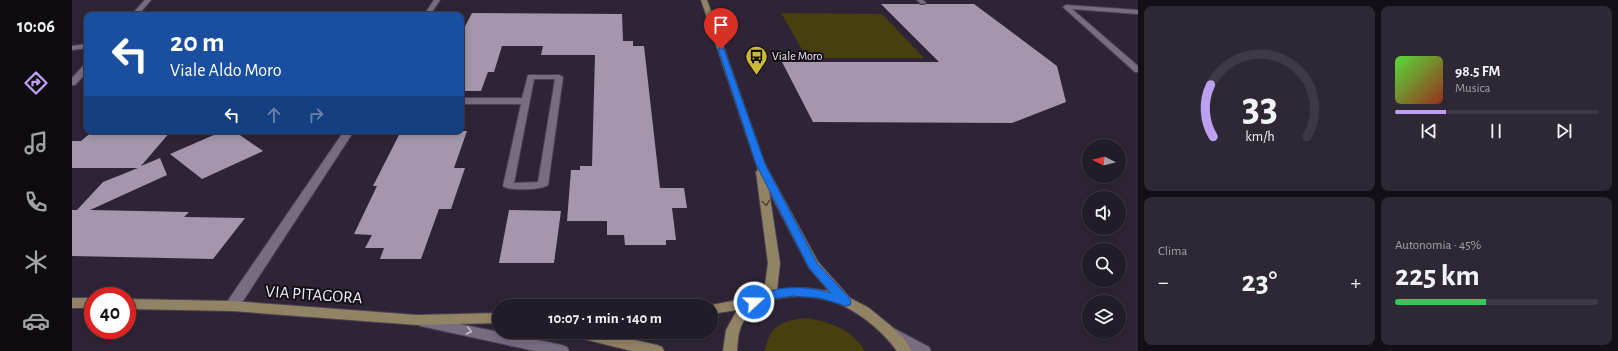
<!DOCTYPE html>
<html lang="it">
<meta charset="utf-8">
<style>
body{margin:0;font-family:"Alegreya Sans",sans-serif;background:#2e2834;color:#f1f3f6;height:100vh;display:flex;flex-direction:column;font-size:15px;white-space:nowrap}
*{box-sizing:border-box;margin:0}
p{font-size:13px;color:#a2a1a8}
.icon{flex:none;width:22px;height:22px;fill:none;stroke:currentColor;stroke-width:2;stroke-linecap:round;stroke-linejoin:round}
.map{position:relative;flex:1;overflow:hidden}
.side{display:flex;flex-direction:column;gap:6px;padding:6px;background:#130f16;width:480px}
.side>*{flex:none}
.banner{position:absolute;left:12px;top:12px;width:380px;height:122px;border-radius:8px;box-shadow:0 2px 10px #0003,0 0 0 1px #3f3945;background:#1a4fa0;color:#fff;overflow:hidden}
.needle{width:26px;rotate:276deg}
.fabs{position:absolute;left:1010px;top:139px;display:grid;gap:8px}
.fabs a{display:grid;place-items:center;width:44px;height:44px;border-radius:50%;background:#221b28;box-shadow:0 2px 10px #0003,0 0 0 1px #3f3945;font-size:20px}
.speed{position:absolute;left:12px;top:287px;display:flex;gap:8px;font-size:20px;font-weight:700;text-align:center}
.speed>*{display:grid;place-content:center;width:52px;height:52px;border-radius:50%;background:#221b28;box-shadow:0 2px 10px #0003,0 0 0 1px #3f3945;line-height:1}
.speed .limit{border:6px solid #d22;background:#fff;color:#111}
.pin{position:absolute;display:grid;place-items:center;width:34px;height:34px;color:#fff;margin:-41px -17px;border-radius:50% 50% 50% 0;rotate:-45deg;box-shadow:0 0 4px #0007}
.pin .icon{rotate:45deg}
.me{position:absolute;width:44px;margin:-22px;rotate:69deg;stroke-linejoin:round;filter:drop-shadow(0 0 3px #0008)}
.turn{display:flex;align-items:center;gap:14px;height:84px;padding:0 20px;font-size:18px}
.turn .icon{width:52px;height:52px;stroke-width:2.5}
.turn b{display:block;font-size:28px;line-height:34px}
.lanes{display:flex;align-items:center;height:38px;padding:0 20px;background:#0003;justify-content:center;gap:20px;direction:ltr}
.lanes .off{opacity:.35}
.big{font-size:30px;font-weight:700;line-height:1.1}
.side .card{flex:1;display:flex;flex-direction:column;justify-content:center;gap:6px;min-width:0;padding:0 14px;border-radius:8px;background:#2e2834}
.side .dial{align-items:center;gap:0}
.dial svg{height:104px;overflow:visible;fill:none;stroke:#3f3945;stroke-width:7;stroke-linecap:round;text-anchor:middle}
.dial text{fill:#f1f3f6;stroke:none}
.song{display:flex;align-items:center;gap:12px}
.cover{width:48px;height:48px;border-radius:6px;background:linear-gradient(135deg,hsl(110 70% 55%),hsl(10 70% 35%))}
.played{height:4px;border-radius:2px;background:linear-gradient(90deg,#bca0f2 25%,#3f3945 25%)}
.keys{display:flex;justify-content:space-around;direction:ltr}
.heat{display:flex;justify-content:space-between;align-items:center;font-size:22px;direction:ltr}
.charge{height:6px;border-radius:3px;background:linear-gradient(90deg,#34c759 45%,#3f3945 0)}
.side .tiles{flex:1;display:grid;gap:6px;grid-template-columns:repeat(2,1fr)}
.trip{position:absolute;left:420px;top:299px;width:226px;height:40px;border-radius:20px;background:#221b28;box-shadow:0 2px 10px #0003,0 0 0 1px #3f3945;font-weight:700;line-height:40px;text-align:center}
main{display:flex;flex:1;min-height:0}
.tab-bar{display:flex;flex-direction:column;width:72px;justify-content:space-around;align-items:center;background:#0e0b10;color:#a2a1a8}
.tab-bar .icon{width:28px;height:28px}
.tab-bar .active{color:#bca0f2}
.tab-bar b{font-size:18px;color:#f1f3f6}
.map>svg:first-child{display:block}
.green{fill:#473f0d}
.building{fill:#a497ad}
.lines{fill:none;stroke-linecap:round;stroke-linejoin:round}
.street-casing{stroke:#4b4251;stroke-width:2}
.secondary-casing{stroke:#4b4251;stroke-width:2}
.street{fill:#786c81;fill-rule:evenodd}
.secondary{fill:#938365;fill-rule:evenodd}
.oneway{stroke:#4d433a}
.oneway2{stroke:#c7bfce}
.route{fill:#1a73e8;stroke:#114b97}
.labels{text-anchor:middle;stroke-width:4;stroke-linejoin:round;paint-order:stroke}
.far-poi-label{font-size:12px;fill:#f2ebf7;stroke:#140f17;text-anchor:start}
.near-street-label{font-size:17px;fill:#f2ebf7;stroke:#140f17}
</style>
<main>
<nav class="tab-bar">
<b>10:06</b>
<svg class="icon active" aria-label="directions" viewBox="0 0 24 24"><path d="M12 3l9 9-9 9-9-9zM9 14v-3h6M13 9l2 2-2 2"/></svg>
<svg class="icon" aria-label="music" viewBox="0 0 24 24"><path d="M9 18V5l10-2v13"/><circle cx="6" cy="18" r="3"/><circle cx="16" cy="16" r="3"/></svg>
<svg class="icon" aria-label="phone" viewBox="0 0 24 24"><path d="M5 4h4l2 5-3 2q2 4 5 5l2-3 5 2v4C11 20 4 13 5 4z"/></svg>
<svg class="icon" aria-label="climate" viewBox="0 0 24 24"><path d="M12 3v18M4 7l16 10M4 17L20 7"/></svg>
<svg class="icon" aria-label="car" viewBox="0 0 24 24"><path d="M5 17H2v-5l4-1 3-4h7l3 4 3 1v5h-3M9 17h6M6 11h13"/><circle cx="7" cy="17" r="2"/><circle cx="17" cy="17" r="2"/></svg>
</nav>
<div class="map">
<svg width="1066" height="351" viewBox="0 0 1066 351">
<rect width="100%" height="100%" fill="#2e2435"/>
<g class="green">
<polygon points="709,13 810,14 852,58 735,58"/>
<path d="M733,318C756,321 780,329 793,351H693C693,347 694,345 695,342C700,324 716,320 733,318Z"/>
</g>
<g class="building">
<polygon points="809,4 847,4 849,5 855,4 902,4 985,66 994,102 940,123 741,122 710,62 867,62"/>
<polygon points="400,13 550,14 551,41 561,41 561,46 572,46 588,188 612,188 615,208 600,208 604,240 594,240 594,245 553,245 552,235 535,235 535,221 495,221 499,170 508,170 508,166 520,166 523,55 469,55 471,46 430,46 422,72 416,72 409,91 389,91 389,34"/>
<polygon points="21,131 99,131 69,166 88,158 95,175 18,210 117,212 112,217 173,218 141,259 0,256 0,210 5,210 31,182 66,168 0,168 0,141 9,141"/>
<polygon points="151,131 162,131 191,151 130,179 98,154"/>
<polygon points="329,131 395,131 382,168 393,168 379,209 367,209 349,259 308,259 312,248 293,248 300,235 282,234 305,186 301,186"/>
<polygon points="437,210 489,211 482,263 427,263"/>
</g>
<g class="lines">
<defs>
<g id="street">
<polygon points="73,0 79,0 66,15 59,15"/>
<polygon points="362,0 368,0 358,15 352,15"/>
<polygon points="845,0 851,0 854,3 849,4"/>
<polygon points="994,5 1066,10 1066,14 1000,9 1066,66 1066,72 1063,72 992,8 991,7"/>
<polygon points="15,44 15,48 0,50 0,46"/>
<polygon points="12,65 15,65 15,72 3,85 0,85 0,78"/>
<path d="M456,75H487L491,77L476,185C472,190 435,191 431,186L449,104H389V98H450ZM462,79H483L466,182L442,183Z"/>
<polygon points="272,131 282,131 165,310 160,311 155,310 154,306 155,302"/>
<polygon points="353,317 490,345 495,347 497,351 463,351 353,327 348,326 346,322 348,318"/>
<polygon points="821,328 857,347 859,351 840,351 816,337 814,333 816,329"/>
</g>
<g id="secondary">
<path d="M629,0H635L693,164L746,262L778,298L797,308L819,326L832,339L840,351H825C811,332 793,317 772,306C745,293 691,290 673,319C666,329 666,339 665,351H651L654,330L665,310L639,314V306H634L682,297L692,293L696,263L684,172L686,170ZM697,191L737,268L757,291C739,288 723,286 705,290L708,263Z"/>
<rect x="0" y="298" width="21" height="10"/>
<polygon points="55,299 160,301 345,315 427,313 427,323 345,325 160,311 55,309"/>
<polygon points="496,332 527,332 585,345 590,347 592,351 560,351 503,337 498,336"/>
</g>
</defs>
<use href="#street" class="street-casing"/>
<use href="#secondary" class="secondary-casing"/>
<use href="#street" class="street"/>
<use href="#secondary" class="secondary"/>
</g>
<defs><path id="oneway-chevron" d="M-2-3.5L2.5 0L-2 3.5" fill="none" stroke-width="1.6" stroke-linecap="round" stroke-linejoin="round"/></defs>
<use class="oneway" href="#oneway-chevron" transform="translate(694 203) rotate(82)"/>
<use class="oneway2" href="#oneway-chevron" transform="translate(397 331) rotate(12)"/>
<path class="route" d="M649,47L652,49L693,164L745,263L778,299L779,302L778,305L774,306L747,298L721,296L700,299L682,306L678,305L676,302C679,297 682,297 687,295C710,285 735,286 759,293L737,268L684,164L646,49Z"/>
<defs>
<symbol id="bus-pin" viewBox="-11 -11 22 30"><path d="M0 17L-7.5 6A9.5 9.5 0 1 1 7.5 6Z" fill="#cdb938" stroke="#140f17"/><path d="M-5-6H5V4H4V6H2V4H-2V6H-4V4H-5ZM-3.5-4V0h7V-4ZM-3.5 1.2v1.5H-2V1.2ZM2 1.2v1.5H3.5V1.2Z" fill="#111"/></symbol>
</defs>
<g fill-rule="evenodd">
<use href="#bus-pin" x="672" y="44" width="25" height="34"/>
</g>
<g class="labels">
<g class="far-poi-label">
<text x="700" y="60">Viale Moro</text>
</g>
<g class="near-street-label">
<text transform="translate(242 294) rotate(4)" y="6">VIA PITAGORA</text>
</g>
</g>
</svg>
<div class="fabs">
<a><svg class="needle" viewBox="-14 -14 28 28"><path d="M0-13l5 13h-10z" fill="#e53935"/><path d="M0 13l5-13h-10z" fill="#a2a1a8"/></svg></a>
<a><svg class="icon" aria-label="sound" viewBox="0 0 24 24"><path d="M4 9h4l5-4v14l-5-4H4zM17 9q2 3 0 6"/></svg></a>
<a><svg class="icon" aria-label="search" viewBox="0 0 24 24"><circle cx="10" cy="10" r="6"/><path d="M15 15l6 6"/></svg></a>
<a><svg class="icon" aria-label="layers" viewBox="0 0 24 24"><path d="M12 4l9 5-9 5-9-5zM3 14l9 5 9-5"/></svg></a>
</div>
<div class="speed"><div class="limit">40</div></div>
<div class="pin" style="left:649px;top:49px;background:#d93025"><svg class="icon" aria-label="arrive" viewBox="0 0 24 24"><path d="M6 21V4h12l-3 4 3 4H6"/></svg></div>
<svg class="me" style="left:682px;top:302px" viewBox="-20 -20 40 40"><circle r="17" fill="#1a73e8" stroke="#fff" stroke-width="3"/><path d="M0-11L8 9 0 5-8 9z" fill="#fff"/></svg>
<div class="trip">10:07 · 1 min · 140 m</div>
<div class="banner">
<div class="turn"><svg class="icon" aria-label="left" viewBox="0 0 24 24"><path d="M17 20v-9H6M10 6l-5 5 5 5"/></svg><div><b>20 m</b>Viale Aldo Moro</div></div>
<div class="lanes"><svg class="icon" aria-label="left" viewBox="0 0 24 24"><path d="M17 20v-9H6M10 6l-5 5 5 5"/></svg><svg class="icon off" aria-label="ahead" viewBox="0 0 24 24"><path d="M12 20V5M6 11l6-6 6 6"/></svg><svg class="icon off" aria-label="right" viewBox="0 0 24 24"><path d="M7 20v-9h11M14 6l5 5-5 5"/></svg></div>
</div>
</div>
<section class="side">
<div class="tiles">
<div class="card dial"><svg viewBox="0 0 100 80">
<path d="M14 69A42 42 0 1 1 86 69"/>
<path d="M14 69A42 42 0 0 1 12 29" stroke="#bca0f2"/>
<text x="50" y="56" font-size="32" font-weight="700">33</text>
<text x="50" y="72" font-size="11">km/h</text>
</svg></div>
<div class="card">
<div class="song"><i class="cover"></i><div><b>98.5 FM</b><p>Musica</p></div></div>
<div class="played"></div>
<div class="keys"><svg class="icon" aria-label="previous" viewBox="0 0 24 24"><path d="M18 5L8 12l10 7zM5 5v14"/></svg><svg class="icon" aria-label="pause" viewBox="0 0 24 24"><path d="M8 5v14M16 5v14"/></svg><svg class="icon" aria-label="next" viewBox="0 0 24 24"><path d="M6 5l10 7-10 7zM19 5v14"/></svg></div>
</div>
<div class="card"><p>Clima</p>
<div class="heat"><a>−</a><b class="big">23°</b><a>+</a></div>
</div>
<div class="card"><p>Autonomia · 45%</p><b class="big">225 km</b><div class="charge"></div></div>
</div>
</section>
</main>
